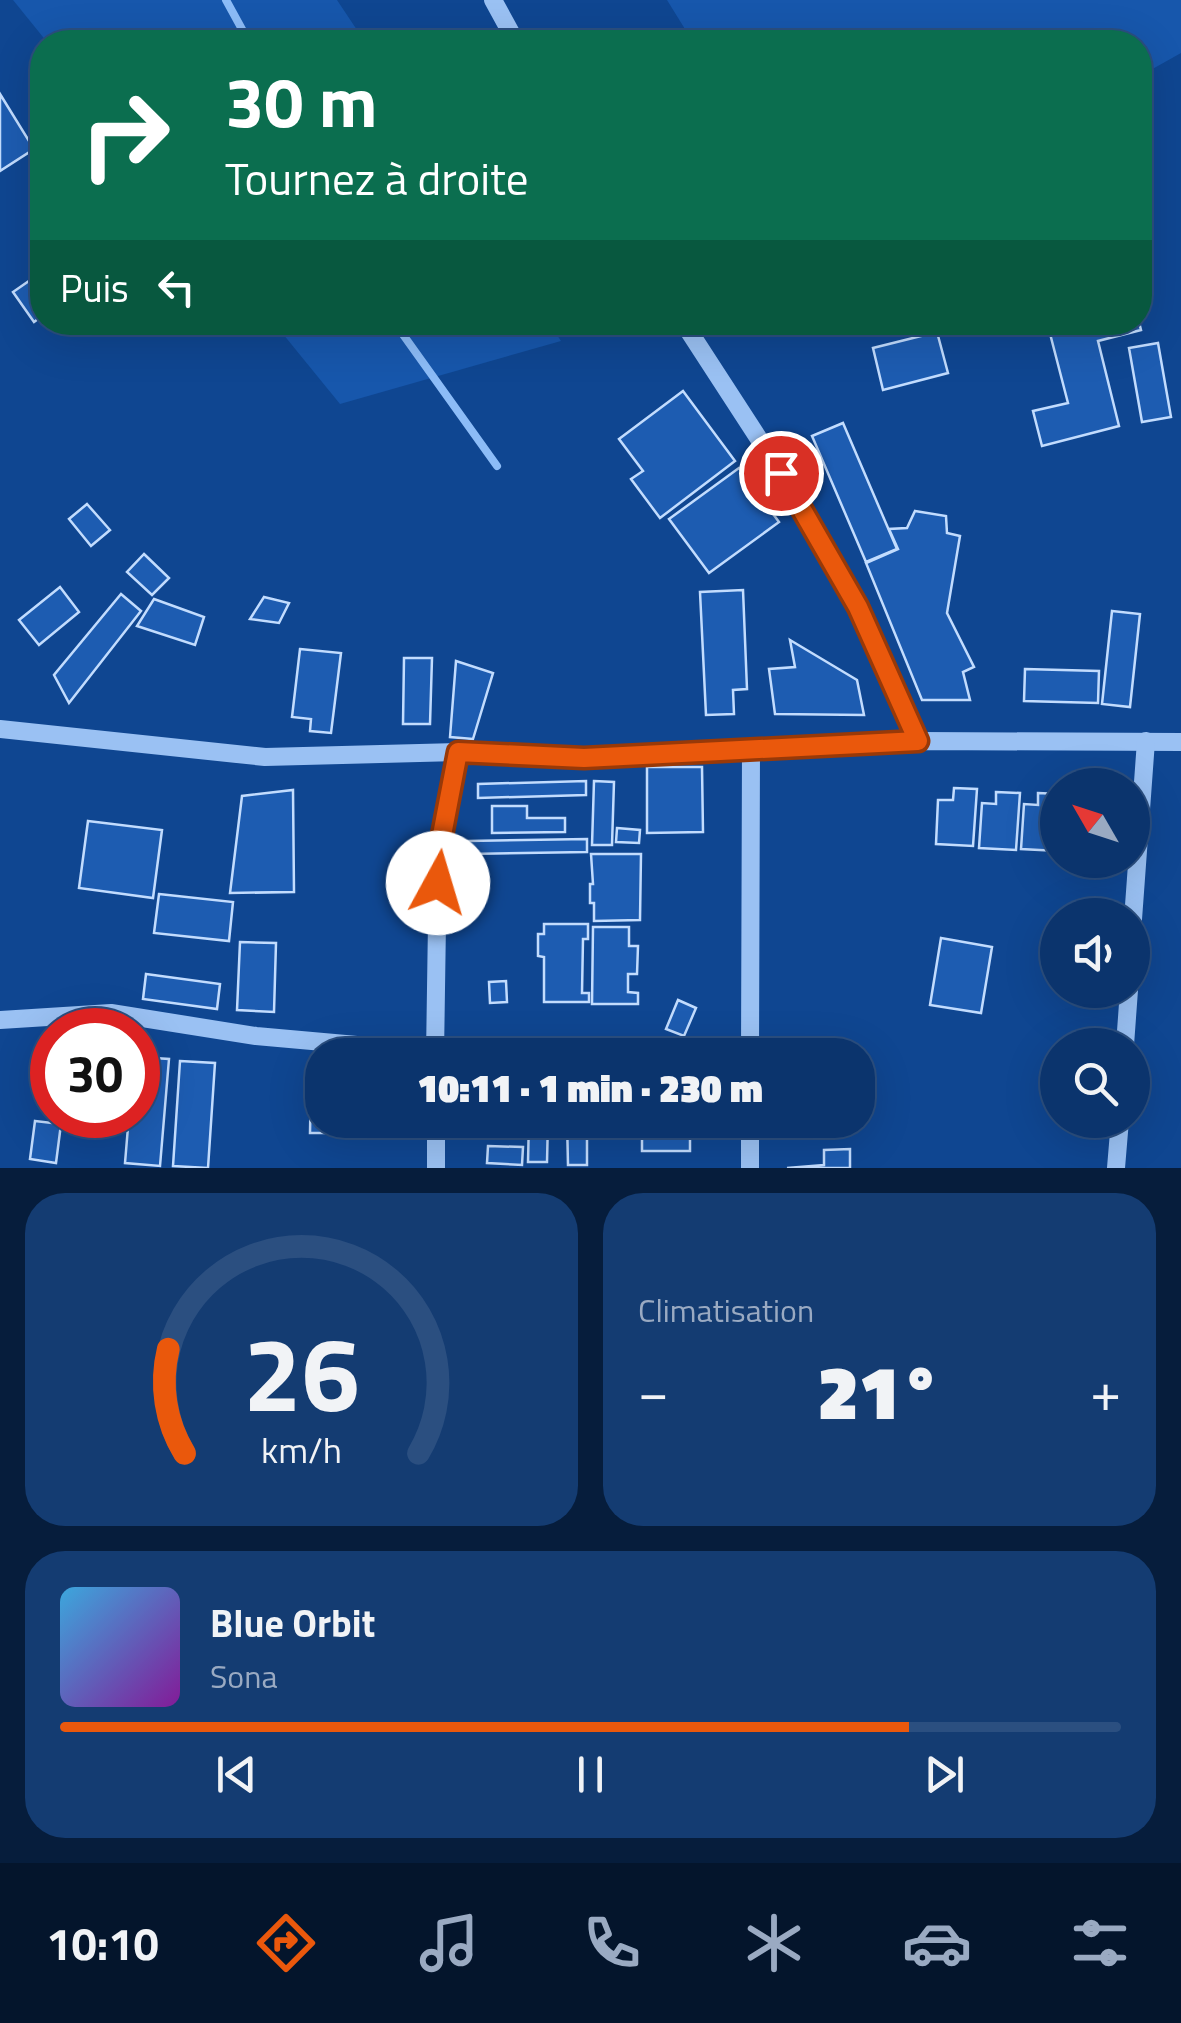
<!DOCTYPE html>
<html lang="fr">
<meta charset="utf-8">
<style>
body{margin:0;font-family:"Titillium Web",sans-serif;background:#143c72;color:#f1f3f6;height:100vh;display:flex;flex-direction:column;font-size:38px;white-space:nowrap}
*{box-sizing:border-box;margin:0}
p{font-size:32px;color:#9aaac2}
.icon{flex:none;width:55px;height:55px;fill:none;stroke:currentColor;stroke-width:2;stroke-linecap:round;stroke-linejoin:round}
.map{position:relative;height:1168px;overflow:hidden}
.drawer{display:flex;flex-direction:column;gap:25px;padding:25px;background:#061d3c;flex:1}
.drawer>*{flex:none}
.hud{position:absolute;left:30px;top:30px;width:1122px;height:305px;border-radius:40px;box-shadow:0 10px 40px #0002,0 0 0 2px #2b4f80;background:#0b6e4f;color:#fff;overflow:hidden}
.needle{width:65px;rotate:309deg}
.controls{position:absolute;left:1040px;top:768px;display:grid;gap:20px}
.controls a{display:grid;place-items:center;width:110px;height:110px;border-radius:50%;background:#0b346d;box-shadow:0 10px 40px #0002,0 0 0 2px #2b4f80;font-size:50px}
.speed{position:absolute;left:30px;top:1008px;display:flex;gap:20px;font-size:50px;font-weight:700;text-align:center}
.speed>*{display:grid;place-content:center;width:130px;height:130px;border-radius:50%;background:#0b346d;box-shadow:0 10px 40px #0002,0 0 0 2px #2b4f80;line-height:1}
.speed .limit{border:15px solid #d22;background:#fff;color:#111}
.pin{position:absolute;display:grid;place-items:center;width:85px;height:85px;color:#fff;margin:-42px;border:5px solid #fff;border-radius:50%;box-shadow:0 2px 10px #0007}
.me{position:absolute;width:110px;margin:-55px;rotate:6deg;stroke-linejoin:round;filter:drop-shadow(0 0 8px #0008)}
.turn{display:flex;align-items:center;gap:35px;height:210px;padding:0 30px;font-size:45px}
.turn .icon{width:130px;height:130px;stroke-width:2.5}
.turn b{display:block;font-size:70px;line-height:85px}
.then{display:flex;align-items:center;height:95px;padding:0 30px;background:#0003;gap:20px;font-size:38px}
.big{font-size:75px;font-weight:800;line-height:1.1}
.drawer .card{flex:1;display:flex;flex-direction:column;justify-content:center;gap:15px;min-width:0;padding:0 35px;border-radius:40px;background:#143c72}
.drawer .dial{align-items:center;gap:0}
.dial svg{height:260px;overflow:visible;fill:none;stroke:#2b4f80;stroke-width:7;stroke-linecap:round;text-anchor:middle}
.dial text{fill:#f1f3f6;stroke:none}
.song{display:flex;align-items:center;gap:30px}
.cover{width:120px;height:120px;border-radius:15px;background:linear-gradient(135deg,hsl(200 70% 55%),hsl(290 70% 35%))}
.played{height:10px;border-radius:5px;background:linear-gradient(90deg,#ea580c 80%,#2b4f80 80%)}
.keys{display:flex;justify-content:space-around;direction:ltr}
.heat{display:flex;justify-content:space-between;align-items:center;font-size:55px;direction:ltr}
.drawer .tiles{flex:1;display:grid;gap:25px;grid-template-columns:1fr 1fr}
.card:last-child{grid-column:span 2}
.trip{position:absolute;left:305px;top:1038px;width:570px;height:100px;border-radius:40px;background:#0b346d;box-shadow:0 10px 40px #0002,0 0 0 2px #2b4f80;font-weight:800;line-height:100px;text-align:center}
.dock{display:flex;height:160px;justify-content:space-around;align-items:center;background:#04152c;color:#9aaac2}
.dock .icon{width:70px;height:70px}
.dock .current{color:#ea580c}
.dock b{font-size:45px;color:#f1f3f6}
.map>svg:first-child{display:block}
.green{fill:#1757ac}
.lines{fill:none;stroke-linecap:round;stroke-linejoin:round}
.stream{stroke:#8cbcf7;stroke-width:8}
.building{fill:#1d5cb1;stroke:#c2dcfe;stroke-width:2.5}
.minor{stroke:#9ac1f3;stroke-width:18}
.route-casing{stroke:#983908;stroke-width:25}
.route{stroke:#ea580c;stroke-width:18}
</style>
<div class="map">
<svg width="1181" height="1168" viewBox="0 0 1181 1168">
<rect width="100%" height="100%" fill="#0f4691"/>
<g class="green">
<polygon points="13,0 337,0 365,42 47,42"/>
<polygon points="667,0 1181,0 1181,53 1140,76 1140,42 693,42"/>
<polygon points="274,323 549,323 561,341 340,404"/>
</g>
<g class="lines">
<g class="stream">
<polyline points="226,0 249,42"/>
<polyline points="394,322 497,466"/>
</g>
</g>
<g class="building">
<polygon points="0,94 34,149 0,171"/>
<polygon points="42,272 42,316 34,322 13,292"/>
<polygon points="1047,322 1139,322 1141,330 1098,341 1119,426 1042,446 1033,411 1068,403"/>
<polygon points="937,332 948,373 883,390 873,348"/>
<polygon points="1158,343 1171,417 1142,422 1129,348"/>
<polygon points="683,391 735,461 660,518 631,479 643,471 619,439"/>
<polygon points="843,423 897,549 866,562 812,436"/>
<polygon points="739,468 779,522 709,573 669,519"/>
<polygon points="87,504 110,530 91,546 69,519"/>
<polygon points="915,511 946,516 947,533 960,536 947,613 974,667 963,672 970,700 922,700 866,563 898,549 889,529 907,528"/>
<polygon points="144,554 169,578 152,595 127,572"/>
<polygon points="60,587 79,612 39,645 19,620"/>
<polygon points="743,590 747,689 733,690 734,714 706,715 700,592"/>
<polygon points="121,594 141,611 69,703 54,675"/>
<polygon points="264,597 289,603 279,623 250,619"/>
<polygon points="154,599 204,617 195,645 137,626"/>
<polygon points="1112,611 1140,614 1130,707 1102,704"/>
<polygon points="790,640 857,680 864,715 775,714 769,669 795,667"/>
<polygon points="300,649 341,653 331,733 310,731 311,719 292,717"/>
<polygon points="404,658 432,658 430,724 403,724"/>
<polygon points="456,661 493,673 473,739 450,737"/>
<polygon points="1025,669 1099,671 1098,703 1024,701"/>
<polygon points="647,767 702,767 703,832 647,833"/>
<polygon points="586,781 586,795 478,798 478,784"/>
<polygon points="594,781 614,782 612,845 592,845"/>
<polygon points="954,788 977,789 973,846 936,844 938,800 953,800"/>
<polygon points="293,790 294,892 230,893 242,796"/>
<polygon points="996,792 1020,793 1016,850 979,848 982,803 996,804"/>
<polygon points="1038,793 1058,794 1058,851 1021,849 1024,804 1038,805"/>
<polygon points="492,806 527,806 527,818 565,818 565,832 492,833"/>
<polygon points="88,821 162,830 153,898 79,888"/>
<polygon points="617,828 640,830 639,843 616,842"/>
<polygon points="587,839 587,852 468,854 468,841"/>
<polygon points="591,854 641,854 640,920 594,921 594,903 590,903 590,884 593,884"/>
<polygon points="159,894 233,902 229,941 154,933"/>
<polygon points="544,924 588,924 588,939 583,939 582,993 589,993 589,1002 544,1002 544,957 538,956 538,934 544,934"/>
<polygon points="593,927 629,927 629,946 638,946 637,974 628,974 628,992 638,993 638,1004 592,1004"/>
<polygon points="941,938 992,947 981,1013 930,1005"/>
<polygon points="240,942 276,943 274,1012 237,1010"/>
<polygon points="146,974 220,984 217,1009 143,999"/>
<polygon points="506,981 507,1002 490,1003 489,982"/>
<polygon points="678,1000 696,1008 684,1036 666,1029"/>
<rect x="533" y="1045" width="55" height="10"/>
<polygon points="138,1057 169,1059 160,1166 125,1163 129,1115 138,1115"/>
<polygon points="180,1061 215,1063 208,1168 173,1166"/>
<polygon points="311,1078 322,1078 322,1120 367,1120 367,1133 310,1133"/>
<polygon points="389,1120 414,1120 415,1135 389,1136"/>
<polygon points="529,1120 548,1120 547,1162 528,1162"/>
<polygon points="567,1120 587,1120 587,1165 568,1165"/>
<rect x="642" y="1120" width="48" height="31"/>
<polygon points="35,1121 61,1124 56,1163 30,1159"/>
<polygon points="488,1146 523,1147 522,1165 487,1163"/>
<polygon points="850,1149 850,1168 787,1168 824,1165 824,1150"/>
</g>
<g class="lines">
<g class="minor">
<polyline points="493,0 516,42"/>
<polyline points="683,322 781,473 858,607 918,741"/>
<polyline points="0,729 265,757 458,752 584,758 918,741 1181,742"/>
<polyline points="1132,933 1146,741"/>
<polyline points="0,1020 111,1013 256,1036 435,1052"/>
<polyline points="1125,1045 1129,990"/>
<polyline points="435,1055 438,856 458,752"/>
<polyline points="750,1055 751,750"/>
<polyline points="436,1120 436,1168"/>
<polyline points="750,1120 750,1168"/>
<polyline points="1116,1168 1120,1120"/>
</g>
</g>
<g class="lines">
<defs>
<polyline id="route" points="438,883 438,856 458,752 584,758 918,741 858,607 781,473"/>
</defs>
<use href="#route" class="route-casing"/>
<use href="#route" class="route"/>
</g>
</svg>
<div class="controls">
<a><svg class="needle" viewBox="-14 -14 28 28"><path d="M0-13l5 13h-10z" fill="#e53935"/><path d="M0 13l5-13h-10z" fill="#9aaac2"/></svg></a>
<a><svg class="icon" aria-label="sound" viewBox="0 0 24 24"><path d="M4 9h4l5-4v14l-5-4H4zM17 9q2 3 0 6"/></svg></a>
<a><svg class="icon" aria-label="search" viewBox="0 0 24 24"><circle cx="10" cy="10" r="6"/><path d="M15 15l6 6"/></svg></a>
</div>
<div class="speed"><div class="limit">30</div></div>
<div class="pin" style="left:781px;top:473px;background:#d93025"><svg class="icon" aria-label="arrive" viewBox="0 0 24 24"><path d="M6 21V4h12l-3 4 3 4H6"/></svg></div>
<svg class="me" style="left:438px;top:883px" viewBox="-20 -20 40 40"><circle r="19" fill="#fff"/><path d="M0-13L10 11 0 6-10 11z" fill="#ea580c"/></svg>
<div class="trip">10:11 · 1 min · 230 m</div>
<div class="hud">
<div class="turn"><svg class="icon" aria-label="right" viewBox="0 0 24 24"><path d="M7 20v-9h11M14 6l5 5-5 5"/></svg><div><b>30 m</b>Tournez à droite</div></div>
<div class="then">Puis<svg class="icon" aria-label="left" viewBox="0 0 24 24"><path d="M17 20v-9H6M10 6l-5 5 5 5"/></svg></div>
</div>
</div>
<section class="drawer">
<div class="tiles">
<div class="card dial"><svg viewBox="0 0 100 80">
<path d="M14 69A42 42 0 1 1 86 69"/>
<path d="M14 69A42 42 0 0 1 9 37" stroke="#ea580c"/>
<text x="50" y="56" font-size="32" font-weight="700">26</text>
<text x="50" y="72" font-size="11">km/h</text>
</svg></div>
<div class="card"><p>Climatisation</p>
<div class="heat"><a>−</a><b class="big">21°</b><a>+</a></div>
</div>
<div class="card">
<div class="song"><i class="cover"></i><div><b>Blue Orbit</b><p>Sona</p></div></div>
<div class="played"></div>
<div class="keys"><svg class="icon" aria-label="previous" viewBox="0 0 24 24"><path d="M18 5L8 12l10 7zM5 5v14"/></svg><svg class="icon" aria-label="pause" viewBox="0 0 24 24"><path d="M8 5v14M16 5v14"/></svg><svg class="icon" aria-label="next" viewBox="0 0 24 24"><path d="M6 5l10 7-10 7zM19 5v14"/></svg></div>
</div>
</div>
</section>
<nav class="dock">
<b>10:10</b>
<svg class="icon current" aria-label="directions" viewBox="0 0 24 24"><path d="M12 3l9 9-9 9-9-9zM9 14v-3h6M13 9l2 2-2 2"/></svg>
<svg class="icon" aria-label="music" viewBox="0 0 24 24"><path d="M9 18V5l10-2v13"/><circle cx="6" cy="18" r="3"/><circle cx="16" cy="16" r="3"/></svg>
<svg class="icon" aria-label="phone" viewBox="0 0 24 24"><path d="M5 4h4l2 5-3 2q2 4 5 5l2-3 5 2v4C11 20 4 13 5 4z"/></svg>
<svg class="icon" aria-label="climate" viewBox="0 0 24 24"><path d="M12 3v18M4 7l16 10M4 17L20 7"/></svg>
<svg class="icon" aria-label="car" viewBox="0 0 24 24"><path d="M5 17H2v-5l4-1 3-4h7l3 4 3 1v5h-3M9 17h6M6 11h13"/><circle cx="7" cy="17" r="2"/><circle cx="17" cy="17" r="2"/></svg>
<svg class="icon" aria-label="filters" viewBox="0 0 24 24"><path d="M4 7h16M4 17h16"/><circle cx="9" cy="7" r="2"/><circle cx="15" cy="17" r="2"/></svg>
</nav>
